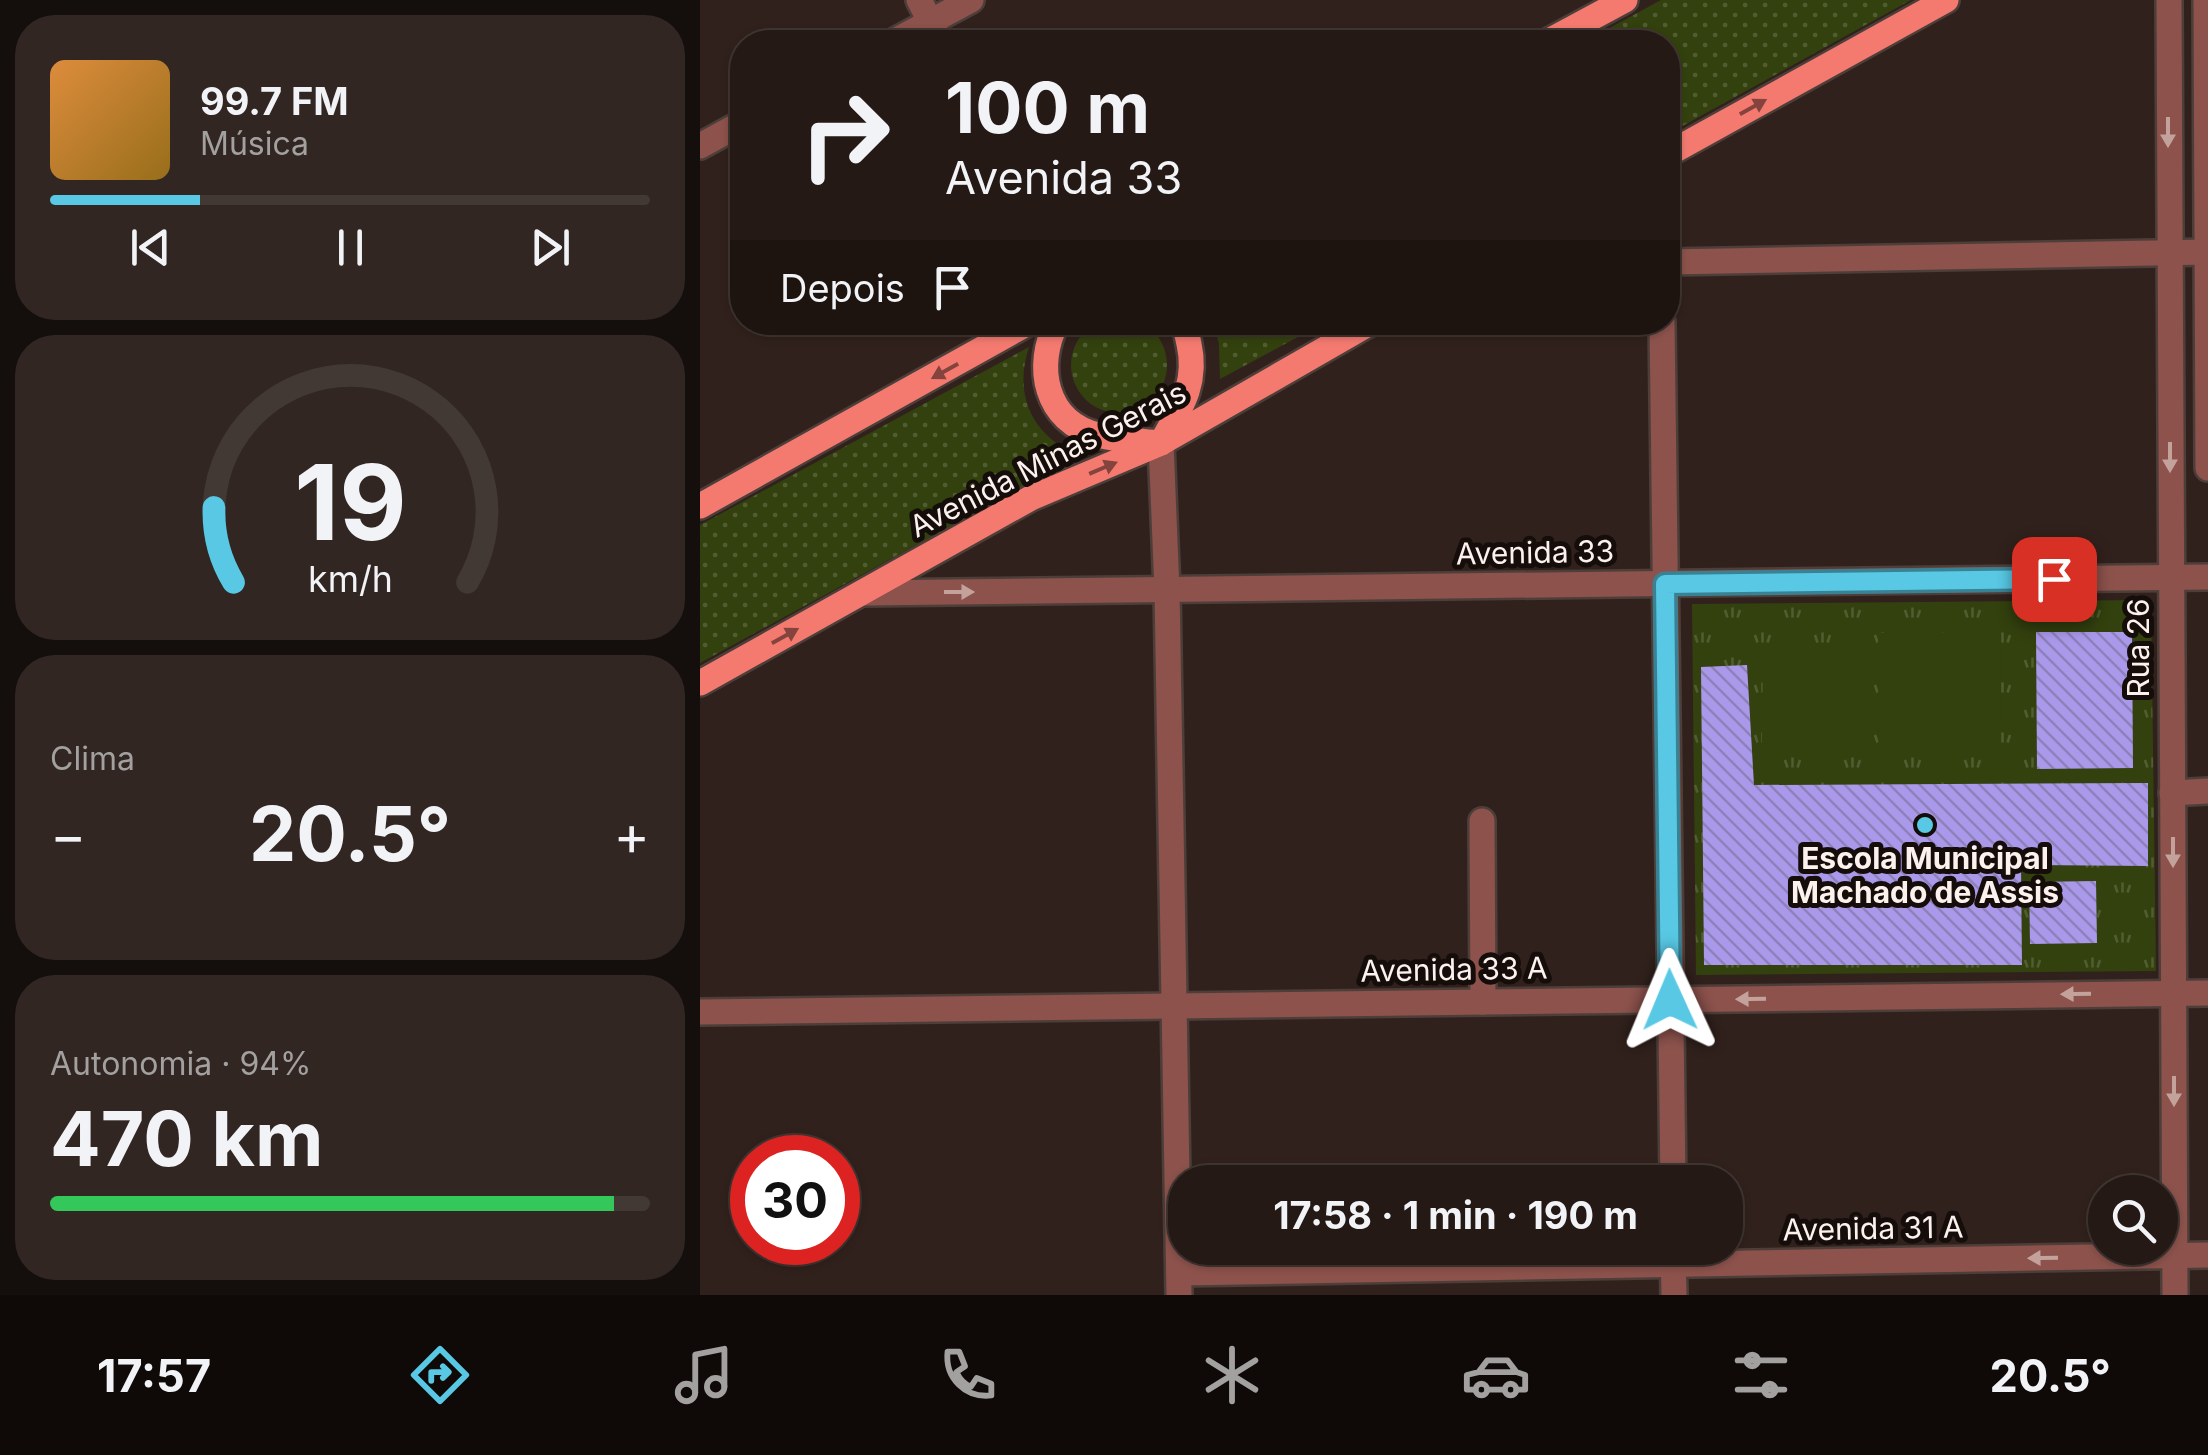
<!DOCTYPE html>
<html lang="pt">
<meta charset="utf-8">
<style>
body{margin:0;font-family:Inter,sans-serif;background:#312622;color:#f1f3f6;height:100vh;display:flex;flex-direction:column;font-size:38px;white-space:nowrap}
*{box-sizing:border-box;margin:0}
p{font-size:32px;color:#a3a0a0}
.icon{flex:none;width:55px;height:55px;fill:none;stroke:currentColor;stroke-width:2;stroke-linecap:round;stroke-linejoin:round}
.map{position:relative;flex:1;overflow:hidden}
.details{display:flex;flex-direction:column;gap:15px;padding:15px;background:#140e0c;width:700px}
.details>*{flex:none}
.guide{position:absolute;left:30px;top:30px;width:950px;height:305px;border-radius:40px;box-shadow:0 2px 8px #0004,0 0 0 2px #423834;background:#251915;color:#f1f3f6;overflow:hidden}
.tools{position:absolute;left:1388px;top:1175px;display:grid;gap:20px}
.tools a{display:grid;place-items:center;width:90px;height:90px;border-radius:50%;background:#251915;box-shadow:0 2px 8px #0004,0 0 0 2px #423834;font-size:50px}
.speed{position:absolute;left:30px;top:1135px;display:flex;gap:20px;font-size:50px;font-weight:700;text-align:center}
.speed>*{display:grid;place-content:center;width:130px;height:130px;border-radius:50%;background:#251915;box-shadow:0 2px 8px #0004,0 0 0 2px #423834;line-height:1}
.speed .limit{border:15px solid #d22;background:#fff;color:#111}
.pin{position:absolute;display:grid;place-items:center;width:85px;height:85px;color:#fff;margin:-42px;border-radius:20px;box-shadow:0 5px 15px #0006}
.me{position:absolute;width:110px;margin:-55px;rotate:359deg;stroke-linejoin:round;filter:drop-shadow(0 0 8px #0008)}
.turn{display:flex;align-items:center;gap:35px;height:210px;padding:0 50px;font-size:45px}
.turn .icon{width:130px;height:130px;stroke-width:2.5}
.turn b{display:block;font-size:70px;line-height:85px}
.then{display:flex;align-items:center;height:95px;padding:0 50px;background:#0003;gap:20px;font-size:38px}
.big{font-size:75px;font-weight:700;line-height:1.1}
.details .tile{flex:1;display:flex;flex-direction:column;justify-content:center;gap:15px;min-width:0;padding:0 35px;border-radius:40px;background:#312622}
.details .dial{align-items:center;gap:0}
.dial svg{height:260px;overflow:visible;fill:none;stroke:#423834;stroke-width:7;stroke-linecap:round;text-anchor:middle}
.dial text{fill:#f1f3f6;stroke:none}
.song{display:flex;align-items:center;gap:30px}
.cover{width:120px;height:120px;border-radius:15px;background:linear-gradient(135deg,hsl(30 70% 55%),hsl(40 70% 35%))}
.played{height:10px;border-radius:5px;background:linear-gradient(90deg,#58c8e4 25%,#423834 25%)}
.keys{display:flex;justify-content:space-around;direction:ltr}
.heat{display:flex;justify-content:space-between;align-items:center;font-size:55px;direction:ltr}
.charge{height:15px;border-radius:8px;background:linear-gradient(90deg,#34c759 94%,#423834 0)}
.trip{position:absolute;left:468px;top:1165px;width:575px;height:100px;border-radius:40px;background:#251915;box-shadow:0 2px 8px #0004,0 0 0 2px #423834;font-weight:700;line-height:100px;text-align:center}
.tab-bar{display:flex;height:160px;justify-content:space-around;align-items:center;background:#0f0a08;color:#a3a0a0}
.tab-bar .icon{width:70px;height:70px}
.tab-bar .current{color:#58c8e4}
.tab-bar b{font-size:45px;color:#f1f3f6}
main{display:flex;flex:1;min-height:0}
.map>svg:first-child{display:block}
.grass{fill:url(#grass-tufts)}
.park{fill:url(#park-dots)}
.pitch{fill:#33410e}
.building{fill:url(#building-back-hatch)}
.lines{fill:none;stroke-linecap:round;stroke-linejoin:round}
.minor-casing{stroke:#4d3e39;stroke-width:30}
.major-casing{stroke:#4d3e39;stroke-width:30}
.minor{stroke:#8d524c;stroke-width:25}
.major{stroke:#f47a70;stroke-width:25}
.oneway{fill:#84443d}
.oneway2{fill:#c4a29c}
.route-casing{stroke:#398294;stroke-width:25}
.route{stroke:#58c8e4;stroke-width:18}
.poi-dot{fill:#58c8e4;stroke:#140d0a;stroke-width:4}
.labels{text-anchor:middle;stroke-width:10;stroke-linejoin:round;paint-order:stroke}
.street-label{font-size:30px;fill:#fcf1ed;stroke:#140d0a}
.poi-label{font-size:30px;font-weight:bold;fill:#fcf1ed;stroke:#140d0a}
</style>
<main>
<section class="details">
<div class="tile">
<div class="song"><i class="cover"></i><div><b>99.7 FM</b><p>Música</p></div></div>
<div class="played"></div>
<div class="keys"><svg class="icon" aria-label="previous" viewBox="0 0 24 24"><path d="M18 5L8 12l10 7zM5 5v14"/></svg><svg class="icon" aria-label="pause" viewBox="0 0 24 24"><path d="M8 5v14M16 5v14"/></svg><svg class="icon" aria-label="next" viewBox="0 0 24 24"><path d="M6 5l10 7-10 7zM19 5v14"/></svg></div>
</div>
<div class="tile dial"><svg viewBox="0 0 100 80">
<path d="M14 69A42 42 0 1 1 86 69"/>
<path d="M14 69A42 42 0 0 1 8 46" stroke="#58c8e4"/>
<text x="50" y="56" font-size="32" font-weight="700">19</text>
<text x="50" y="72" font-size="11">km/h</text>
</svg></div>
<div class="tile"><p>Clima</p>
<div class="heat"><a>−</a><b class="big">20.5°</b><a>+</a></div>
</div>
<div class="tile"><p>Autonomia · 94%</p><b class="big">470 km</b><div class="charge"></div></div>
</section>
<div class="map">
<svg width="1508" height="1295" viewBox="0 0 1508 1295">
<defs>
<pattern id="grass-tufts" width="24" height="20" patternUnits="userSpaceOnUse" patternTransform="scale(2.5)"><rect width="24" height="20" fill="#33410e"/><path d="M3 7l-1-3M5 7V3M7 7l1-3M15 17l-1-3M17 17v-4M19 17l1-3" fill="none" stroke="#515d31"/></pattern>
<pattern id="park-dots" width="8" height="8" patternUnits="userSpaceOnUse" patternTransform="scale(2.5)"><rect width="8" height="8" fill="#33410e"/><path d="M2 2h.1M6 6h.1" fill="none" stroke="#515d31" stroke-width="1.8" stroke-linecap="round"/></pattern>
<pattern id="building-back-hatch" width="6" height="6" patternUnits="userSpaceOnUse" patternTransform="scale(2.5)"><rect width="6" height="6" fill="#aa98ea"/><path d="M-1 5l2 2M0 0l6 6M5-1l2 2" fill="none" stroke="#8e80b9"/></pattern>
</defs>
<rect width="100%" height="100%" fill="#31211c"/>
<polygon class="grass" points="1451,600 1456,971 996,975 992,604"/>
<g class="park">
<polygon points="961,0 1211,0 968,134 968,42 884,42"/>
<circle cx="419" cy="365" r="48"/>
<polygon points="512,323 624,323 520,379 519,343"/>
<path d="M329,347C313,395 332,436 379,456L0,663V525Z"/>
</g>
<g class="pitch">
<polygon points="1300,632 1301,756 1179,757 1178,633"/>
<polygon points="1063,657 1167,657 1166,744 1062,743"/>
</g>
<g class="building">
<polygon points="1336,632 1432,632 1433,768 1337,769"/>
<polygon points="1047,665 1054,785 1448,783 1448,866 1321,865 1322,965 1004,965 1001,667"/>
<polygon points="1396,881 1397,943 1330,944 1329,882"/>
</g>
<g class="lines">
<defs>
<g id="minor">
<polyline points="219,0 241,42"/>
<polyline points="1469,0 1475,1295"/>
<polyline points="1506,0 1508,468"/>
<polyline points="193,42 271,0"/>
<polyline points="0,146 42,123"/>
<polyline points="968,262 1508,252"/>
<polyline points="962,322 973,1182"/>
<polyline points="461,443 467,590 479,1295"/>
<polyline points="162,593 1508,577"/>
<polyline points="1472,793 1508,791"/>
<polyline points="782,821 783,1002"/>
<polyline points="0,1012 1508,993"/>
<polyline points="973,1248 974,1295"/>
<polyline points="479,1273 1508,1255"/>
</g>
<g id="major">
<polyline points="847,42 925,0"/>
<polyline points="968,154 1246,0"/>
<path d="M357,322C334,366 345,422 398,435C418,440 440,441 461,443C480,409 498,384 489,344C487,335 487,330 480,322"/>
<polyline points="0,506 330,322"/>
<polyline points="0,683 331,498 461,443 672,322"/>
</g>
</defs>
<use href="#minor" class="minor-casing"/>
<use href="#major" class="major-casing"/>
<use href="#minor" class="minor"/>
<use href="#major" class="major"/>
</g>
<defs><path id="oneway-solid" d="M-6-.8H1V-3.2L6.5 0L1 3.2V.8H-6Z" transform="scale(2.5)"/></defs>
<g class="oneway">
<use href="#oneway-solid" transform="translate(1053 107) rotate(-29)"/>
<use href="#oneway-solid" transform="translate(245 371) rotate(151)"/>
<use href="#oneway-solid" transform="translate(403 468) rotate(-23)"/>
<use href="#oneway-solid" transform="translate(85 636) rotate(-29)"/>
</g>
<g class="oneway2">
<use href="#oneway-solid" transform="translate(1468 132) rotate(90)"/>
<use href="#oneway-solid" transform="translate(1470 457) rotate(90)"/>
<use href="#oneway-solid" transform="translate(259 592)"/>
<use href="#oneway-solid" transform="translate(1473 852) rotate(90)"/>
<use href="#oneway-solid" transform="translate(1376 994) rotate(179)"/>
<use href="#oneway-solid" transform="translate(1051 999) rotate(179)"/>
<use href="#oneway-solid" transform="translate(1474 1091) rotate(90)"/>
<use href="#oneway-solid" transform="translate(1343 1258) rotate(179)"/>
</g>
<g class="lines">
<defs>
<polyline id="route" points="970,1000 965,584 1354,579"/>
</defs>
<use href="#route" class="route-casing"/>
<use href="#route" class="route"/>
</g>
<circle class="poi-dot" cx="1225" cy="825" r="10"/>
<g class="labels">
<g class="street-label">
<text transform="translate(348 460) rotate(-27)" y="10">Avenida Minas Gerais</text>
<text transform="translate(835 553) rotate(-1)" y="10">Avenida 33</text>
<text transform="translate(1439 648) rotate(-90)" y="10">Rua 26</text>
<text transform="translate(754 970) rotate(-1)" y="10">Avenida 33 A</text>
<text transform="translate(1173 1229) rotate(-1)" y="10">Avenida 31 A</text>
</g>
<g class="poi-label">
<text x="1225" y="869">Escola Municipal<tspan x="1225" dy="34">Machado de Assis</tspan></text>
</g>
</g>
</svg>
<div class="tools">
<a><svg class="icon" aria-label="search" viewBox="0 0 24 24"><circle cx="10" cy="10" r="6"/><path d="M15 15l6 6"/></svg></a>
</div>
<div class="speed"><div class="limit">30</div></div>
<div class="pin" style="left:1354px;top:579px;background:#d93025"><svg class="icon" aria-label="arrive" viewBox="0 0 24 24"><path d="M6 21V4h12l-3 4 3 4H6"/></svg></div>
<svg class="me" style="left:970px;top:1000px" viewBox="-20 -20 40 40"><path d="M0-17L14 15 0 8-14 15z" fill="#58c8e4" stroke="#fff" stroke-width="4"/></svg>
<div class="trip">17:58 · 1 min · 190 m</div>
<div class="guide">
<div class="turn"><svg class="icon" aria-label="right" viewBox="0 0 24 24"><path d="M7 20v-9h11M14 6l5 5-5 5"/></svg><div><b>100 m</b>Avenida 33</div></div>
<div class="then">Depois<svg class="icon" aria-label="arrive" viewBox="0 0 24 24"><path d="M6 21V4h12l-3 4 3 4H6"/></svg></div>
</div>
</div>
</main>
<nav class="tab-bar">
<b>17:57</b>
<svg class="icon current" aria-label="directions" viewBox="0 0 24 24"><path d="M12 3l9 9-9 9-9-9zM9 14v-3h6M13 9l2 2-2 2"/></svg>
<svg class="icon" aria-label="music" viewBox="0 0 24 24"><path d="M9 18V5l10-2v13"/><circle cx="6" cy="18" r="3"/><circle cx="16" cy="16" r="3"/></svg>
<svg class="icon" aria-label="phone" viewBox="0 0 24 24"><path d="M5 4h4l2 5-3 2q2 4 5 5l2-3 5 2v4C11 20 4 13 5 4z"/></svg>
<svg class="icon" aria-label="climate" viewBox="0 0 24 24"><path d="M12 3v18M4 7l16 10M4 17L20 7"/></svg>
<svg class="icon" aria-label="car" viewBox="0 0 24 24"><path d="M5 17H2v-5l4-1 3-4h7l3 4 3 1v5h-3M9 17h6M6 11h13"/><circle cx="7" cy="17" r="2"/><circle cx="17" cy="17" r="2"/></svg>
<svg class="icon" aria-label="filters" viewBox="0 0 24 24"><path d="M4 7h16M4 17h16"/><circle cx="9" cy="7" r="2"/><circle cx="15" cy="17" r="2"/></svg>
<b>20.5°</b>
</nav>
